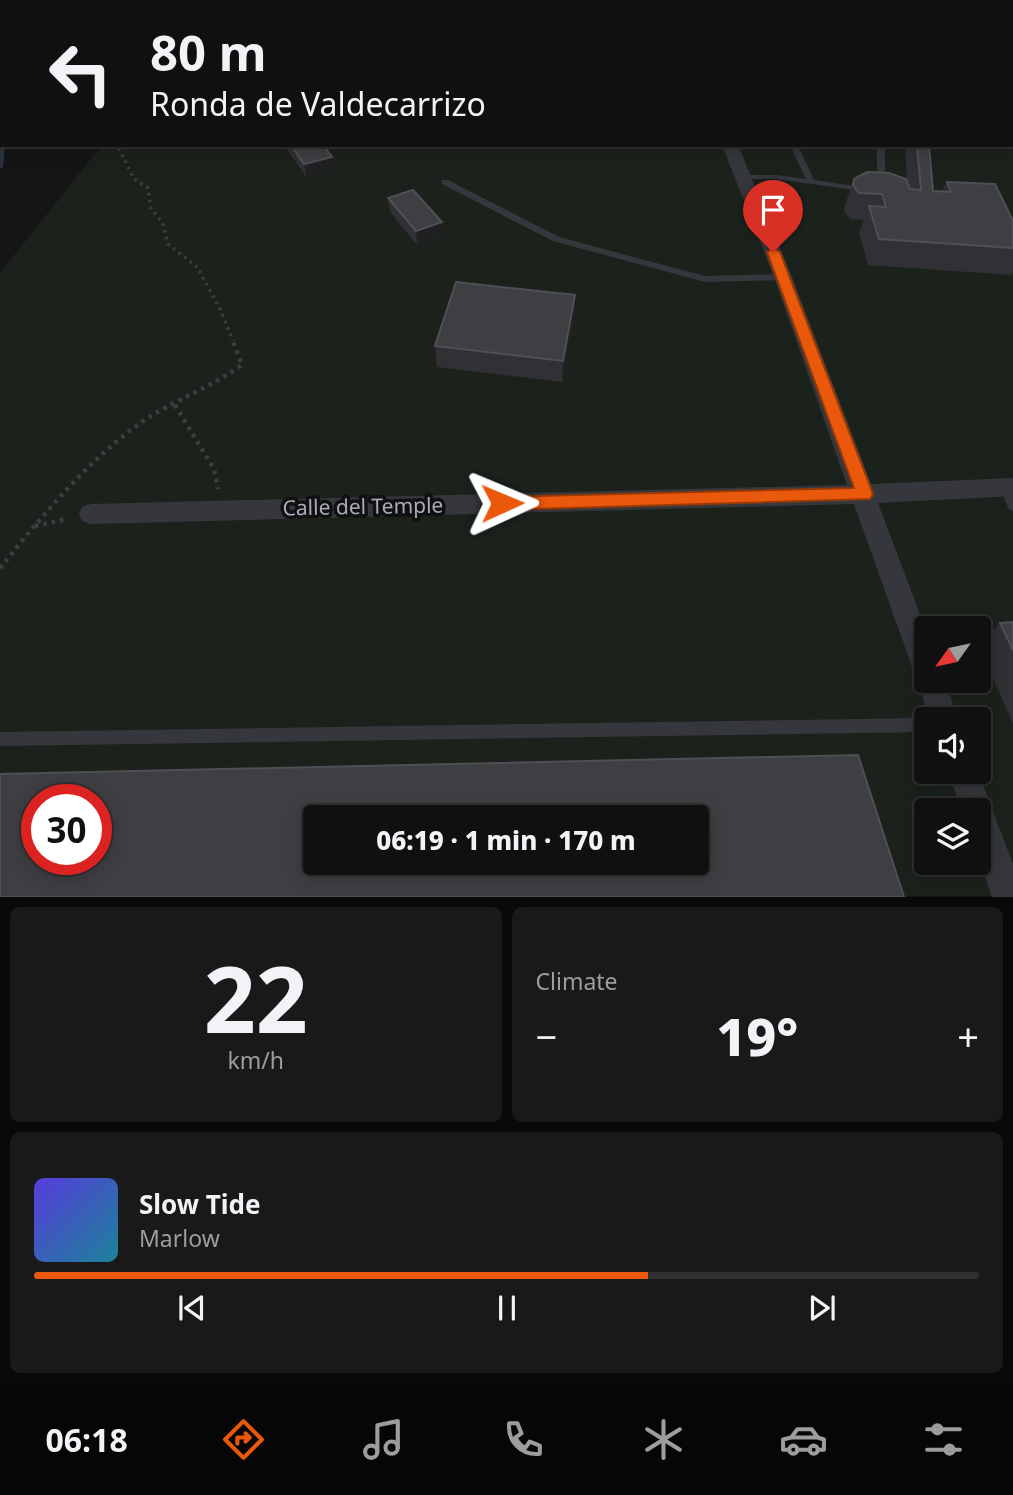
<!DOCTYPE html>
<meta charset="utf-8">
<style>
body{margin:0;font-family:"Noto Sans",sans-serif;background:#19191a;color:#f1f3f6;height:100vh;display:flex;flex-direction:column;font-size:26px;white-space:nowrap}
*{box-sizing:border-box;margin:0}
p{font-size:23px;color:#9c9d9f}
.icon{flex:none;width:38px;height:38px;fill:none;stroke:currentColor;stroke-width:2;stroke-linecap:round;stroke-linejoin:round}
.map{position:relative;height:897px;overflow:hidden}
.details{display:flex;flex-direction:column;gap:10px;padding:10px;background:#090909;flex:1}
.details>*{flex:none}
.hud{position:absolute;left:0px;top:0px;width:1013px;height:147px;box-shadow:0 4px 18px #0003,0 0 0 2px #303031;background:#101011;color:#f1f3f6;overflow:hidden}
.needle{width:46px;rotate:237deg}
.fabs{position:absolute;left:914px;top:616px;display:grid;gap:14px}
.fabs a{display:grid;place-items:center;width:77px;height:77px;border-radius:7px;background:#101011;box-shadow:0 4px 18px #0003,0 0 0 2px #303031;font-size:35px}
.speed{position:absolute;left:21px;top:784px;display:flex;gap:14px;font-size:35px;font-weight:700;text-align:center}
.speed>*{display:grid;place-content:center;width:91px;height:91px;border-radius:50%;background:#101011;box-shadow:0 4px 18px #0003,0 0 0 2px #303031;line-height:1}
.speed .limit{border:10px solid #d22;background:#fff;color:#111}
.pin{position:absolute;display:grid;place-items:center;width:60px;height:60px;color:#fff;margin:-72px -30px;border-radius:50% 50% 50% 0;rotate:-45deg;box-shadow:0 0 7px #0007}
.pin .icon{rotate:45deg}
.me{position:absolute;width:77px;margin:-38px;rotate:89deg;stroke-linejoin:round;filter:drop-shadow(0 0 5px #0008)}
.turn{display:flex;align-items:center;gap:24px;height:147px;padding:0 35px;font-size:32px}
.turn .icon{width:91px;height:91px;stroke-width:2.5}
.turn b{display:block;font-size:49px;line-height:60px}
.big{font-size:52px;font-weight:800;line-height:1.1}
.details .widget{flex:1;display:flex;flex-direction:column;justify-content:center;gap:10px;min-width:0;padding:0 24px;border-radius:10px;background:#19191a}
.details .dial{align-items:center;gap:0}
.dial b{font-size:91px;line-height:1}
.song{display:flex;align-items:center;gap:21px}
.cover{width:84px;height:84px;border-radius:10px;background:linear-gradient(135deg,hsl(250 70% 55%),hsl(190 70% 35%))}
.played{height:7px;border-radius:4px;background:linear-gradient(90deg,#ea580c 65%,#303031 65%)}
.keys{display:flex;justify-content:space-around;direction:ltr}
.heat{display:flex;justify-content:space-between;align-items:center;font-size:38px;direction:ltr}
.details .tiles{flex:1;display:grid;gap:10px;grid-template-columns:1fr 1fr}
.widget:last-child{grid-column:span 2}
.trip{position:absolute;left:303px;top:805px;width:406px;height:70px;border-radius:7px;background:#101011;box-shadow:0 4px 18px #0003,0 0 0 2px #303031;font-weight:800;line-height:70px;text-align:center}
.dock{display:flex;height:112px;justify-content:space-around;align-items:center;background:#060607;color:#9c9d9f}
.dock .icon{width:49px;height:49px}
.dock .current{color:#ea580c}
.dock b{font-size:32px;color:#f1f3f6}
.map>svg:first-child{display:block}
.green{fill:#1b221c;fill-rule:evenodd}
.lines{fill:none;stroke-linecap:round;stroke-linejoin:round}
.stream{fill:#2b343c;fill-rule:evenodd}
.path-far2{stroke:#3c3e43;stroke-width:2.5;stroke-dasharray:2 3.5;stroke-linecap:butt}
.path-far1{stroke:#3c3e43;stroke-width:3.5;stroke-dasharray:2.5 4.5;stroke-linecap:butt}
.path{stroke:#3c3e43;stroke-width:4.5;stroke-dasharray:3.5 5;stroke-linecap:butt}
.service{fill:#36373c;fill-rule:evenodd}
.pedestrian{fill:#36373c;fill-rule:evenodd}
.minor{fill:#36373c;fill-rule:evenodd}
.wall{fill:#313135}
.shaded-wall{fill:#202023}
.building{fill:#3e3e43;stroke:#4e5055;stroke-width:2;fill-rule:evenodd}
.route{fill:#ea580c;stroke:#983908;stroke-width:2}
.labels{text-anchor:middle;stroke-width:7;stroke-linejoin:round;paint-order:stroke}
.street-label{font-size:21px;fill:#a7acb8;stroke:#101012}
</style>
<div class="map">
<svg width="1013" height="897" viewBox="0 0 1013 897">
<rect width="100%" height="100%" fill="#151517"/>
<path class="green" d="M230,0H1013V896H0V273L102,145H1012V2H229ZM926,628H978V681H926ZM926,719H978V772H926ZM37,800H96V859H37ZM926,810H978V863H926ZM315,817H696V863H315Z"/>
<g class="lines">
<g class="stream">
<polygon points="53,0 57,0 57,2 52,2"/>
<polygon points="2,143 2,145 5,145 3,167 0,169 0,144"/>
</g>
<polyline class="path-far2" points="118,145 120,150"/>
<polyline class="path-far1" points="119,148 134,179 148,188 151,209 163,223 168,244 198,268 221,311 233,341"/>
<g class="path">
<polyline points="175,405 214,469 218,489"/>
<polyline points="35,526 67,519"/>
<path d="M0,568C43,515 87,461 143,421C175,400 211,387 242,365L232,339"/>
</g>
<g class="service">
<polygon points="570,0 576,0 577,2 571,2"/>
<polygon points="790,145 798,145 814,180 862,187 866,189 862,191 776,179 743,179 739,177 743,175 776,175 806,179"/>
<polygon points="877,145 885,145 885,186 881,188 877,186"/>
<polygon points="442,180 448,180 559,237 705,276 783,274 787,277 783,280 705,282 553,241 442,184"/>
<polygon points="1004,483 1008,484 1013,494 1013,511 1009,509 999,487 1000,484"/>
<polygon points="926,718 928,719 926,719 926,732 0,746 0,732"/>
</g>
<g class="pedestrian">
<polygon points="972,0 980,0 981,2 973,2"/>
<polygon points="1012,54 1013,54 1013,62 1012,61"/>
</g>
<g class="minor">
<rect x="667" y="0" width="12" height="2"/>
<polygon points="722,145 738,145 792,277 871,484 1013,478 1013,496 878,503 926,630 926,681 945,681 958,719 930,719 917,681 919,677 912,667 854,504 91,524 82,521 79,514 82,507 91,504 847,485 774,277"/>
<polygon points="948,772 978,772 1013,864 1013,897 992,897 978,857 978,810 962,810"/>
</g>
</g>
<g class="wall">
<polygon points="504,0 549,0 541,2 506,2"/>
<polygon points="774,0 857,0 856,2 788,2"/>
<polygon points="284,145 323,145 332,157 334,171 307,178"/>
<polygon points="905,145 929,145 933,191 942,191 947,182 1013,221 1013,272 1011,275 868,265 859,232 864,220 850,219 844,211 845,205 854,179 907,183"/>
<polygon points="388,198 442,222 443,236 417,245 390,212"/>
<polygon points="575,295 574,316 562,382 437,367 435,346"/>
<polygon points="1013,622 1013,724 979,645 1000,623"/>
</g>
<g class="shaded-wall">
<polygon points="230,0 267,0 267,2 222,2"/>
<polygon points="514,0 549,0 541,2 514,2"/>
<polygon points="332,157 334,171 307,178 304,164"/>
<polygon points="442,222 443,236 417,245 416,231"/>
<polygon points="575,295 574,316 562,382 563,361"/>
</g>
<g class="building">
<polygon points="213,0 230,0 222,2 215,2"/>
<polygon points="291,145 323,145 332,157 304,164"/>
<polygon points="917,145 929,145 933,191 951,192 947,182 995,184 1013,221 1013,248 879,239 869,206 886,207 882,194 859,193 853,185 854,179 867,172 889,173 906,179 910,189 921,190"/>
<polygon points="413,190 442,222 416,231 388,198"/>
<polygon points="456,282 575,295 563,361 435,346"/>
<polygon points="1013,622 1013,650 1000,623"/>
<path d="M858,755L904,897H0V774ZM37,800H96V859H37ZM315,817H696V863H315Z"/>
</g>
<polygon class="route" points="773,248 780,252 873,494 870,499 502,510 496,508 493,503 496,499 502,497 854,488 767,252"/>
<g class="labels">
<g class="street-label">
<text transform="translate(363 507) rotate(-1)" y="7">Calle del Temple</text>
</g>
</g>
</svg>
<div class="fabs">
<a><svg class="needle" viewBox="-14 -14 28 28"><path d="M0-13l5 13h-10z" fill="#e53935"/><path d="M0 13l5-13h-10z" fill="#9c9d9f"/></svg></a>
<a><svg class="icon" aria-label="sound" viewBox="0 0 24 24"><path d="M4 9h4l5-4v14l-5-4H4zM17 9q2 3 0 6"/></svg></a>
<a><svg class="icon" aria-label="layers" viewBox="0 0 24 24"><path d="M12 4l9 5-9 5-9-5zM3 14l9 5 9-5"/></svg></a>
</div>
<div class="speed"><div class="limit">30</div></div>
<div class="pin" style="left:773px;top:252px;background:#d93025"><svg class="icon" aria-label="arrive" viewBox="0 0 24 24"><path d="M6 21V4h12l-3 4 3 4H6"/></svg></div>
<svg class="me" style="left:502px;top:503px" viewBox="-20 -20 40 40"><path d="M0-17L14 15 0 8-14 15z" fill="#ea580c" stroke="#fff" stroke-width="4"/></svg>
<div class="trip">06:19 · 1 min · 170 m</div>
<div class="hud">
<div class="turn"><svg class="icon" aria-label="left" viewBox="0 0 24 24"><path d="M17 20v-9H6M10 6l-5 5 5 5"/></svg><div><b>80 m</b>Ronda de Valdecarrizo</div></div>
</div>
</div>
<section class="details">
<div class="tiles">
<div class="widget dial"><b>22</b><p>km/h</p></div>
<div class="widget"><p>Climate</p>
<div class="heat"><a>−</a><b class="big">19°</b><a>+</a></div>
</div>
<div class="widget">
<div class="song"><i class="cover"></i><div><b>Slow Tide</b><p>Marlow</p></div></div>
<div class="played"></div>
<div class="keys"><svg class="icon" aria-label="previous" viewBox="0 0 24 24"><path d="M18 5L8 12l10 7zM5 5v14"/></svg><svg class="icon" aria-label="pause" viewBox="0 0 24 24"><path d="M8 5v14M16 5v14"/></svg><svg class="icon" aria-label="next" viewBox="0 0 24 24"><path d="M6 5l10 7-10 7zM19 5v14"/></svg></div>
</div>
</div>
</section>
<nav class="dock">
<b>06:18</b>
<svg class="icon current" aria-label="directions" viewBox="0 0 24 24"><path d="M12 3l9 9-9 9-9-9zM9 14v-3h6M13 9l2 2-2 2"/></svg>
<svg class="icon" aria-label="music" viewBox="0 0 24 24"><path d="M9 18V5l10-2v13"/><circle cx="6" cy="18" r="3"/><circle cx="16" cy="16" r="3"/></svg>
<svg class="icon" aria-label="phone" viewBox="0 0 24 24"><path d="M5 4h4l2 5-3 2q2 4 5 5l2-3 5 2v4C11 20 4 13 5 4z"/></svg>
<svg class="icon" aria-label="climate" viewBox="0 0 24 24"><path d="M12 3v18M4 7l16 10M4 17L20 7"/></svg>
<svg class="icon" aria-label="car" viewBox="0 0 24 24"><path d="M5 17H2v-5l4-1 3-4h7l3 4 3 1v5h-3M9 17h6M6 11h13"/><circle cx="7" cy="17" r="2"/><circle cx="17" cy="17" r="2"/></svg>
<svg class="icon" aria-label="filters" viewBox="0 0 24 24"><path d="M4 7h16M4 17h16"/><circle cx="9" cy="7" r="2"/><circle cx="15" cy="17" r="2"/></svg>
</nav>
